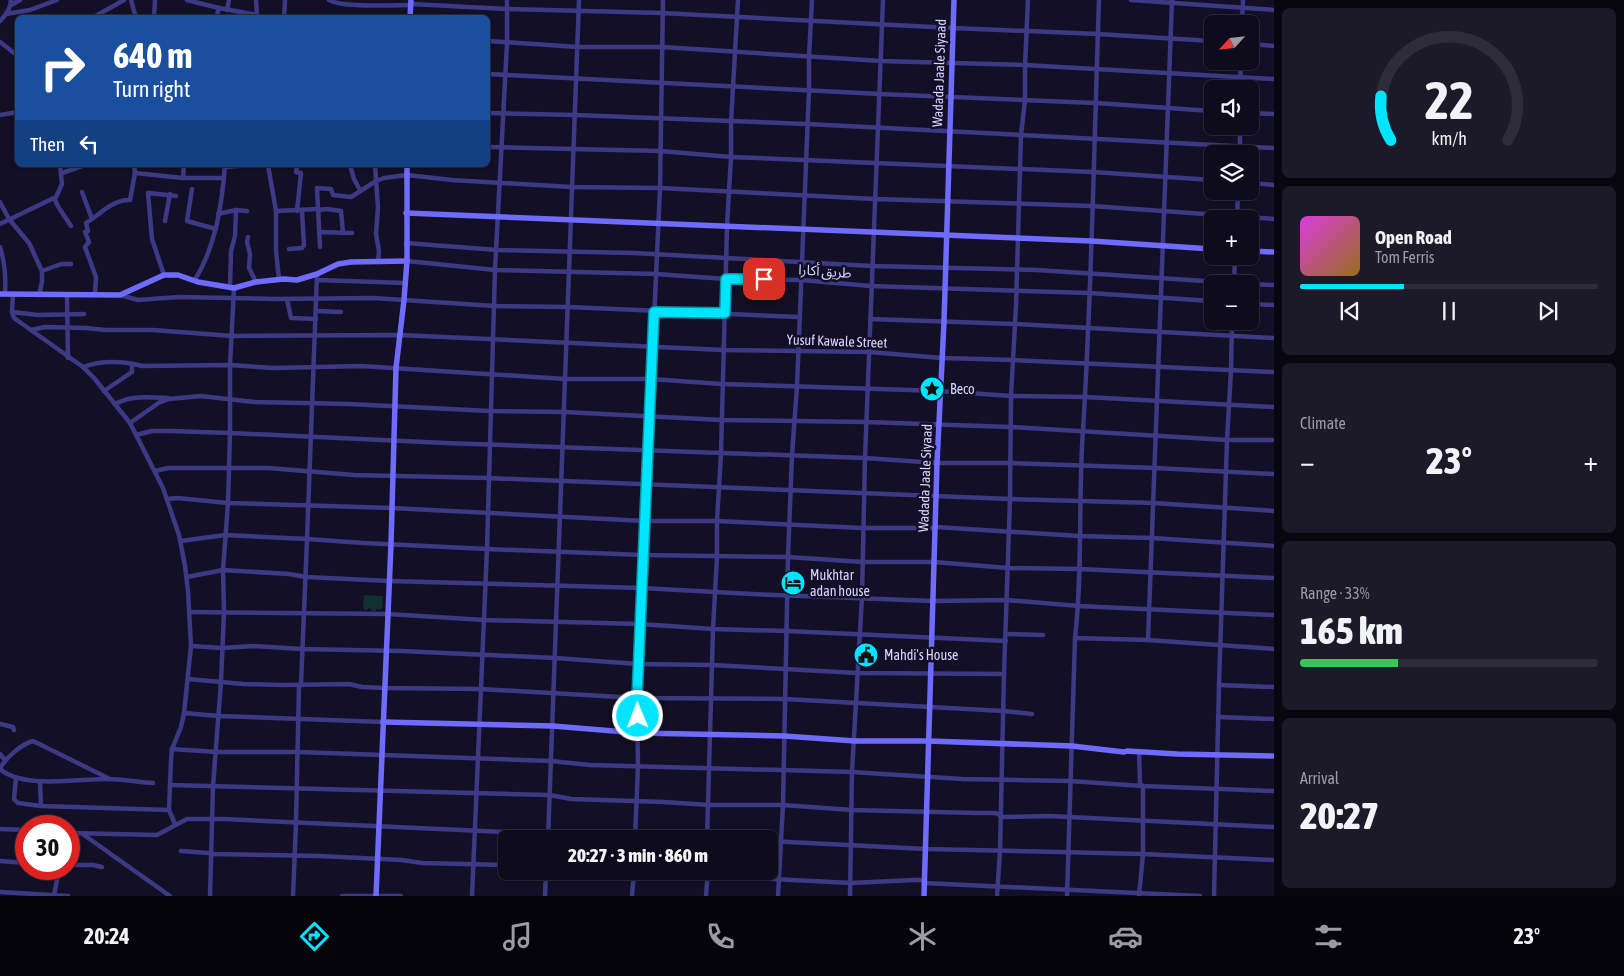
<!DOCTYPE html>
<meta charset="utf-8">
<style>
body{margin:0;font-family:"Asap Condensed","Noto Sans Arabic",sans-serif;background:#1c1929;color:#f1f3f6;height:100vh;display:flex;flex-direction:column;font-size:19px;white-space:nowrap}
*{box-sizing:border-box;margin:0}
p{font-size:16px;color:#9b9ba3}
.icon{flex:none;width:28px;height:28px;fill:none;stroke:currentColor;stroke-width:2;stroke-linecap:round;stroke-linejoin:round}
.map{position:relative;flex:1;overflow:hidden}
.details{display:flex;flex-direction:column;gap:8px;padding:8px;background:#08060f;width:350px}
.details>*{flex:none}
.guide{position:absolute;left:15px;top:15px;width:475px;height:152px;border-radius:8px;box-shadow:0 1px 4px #0004,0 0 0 1px #2e2b3b;background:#1a4fa0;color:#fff;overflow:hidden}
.needle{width:32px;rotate:243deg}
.controls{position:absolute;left:1204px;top:15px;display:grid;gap:10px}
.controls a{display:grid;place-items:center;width:55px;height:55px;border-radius:8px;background:#0e0b1c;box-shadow:0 1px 4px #0004,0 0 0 1px #2e2b3b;font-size:25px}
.speed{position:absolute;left:15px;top:815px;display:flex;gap:10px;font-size:25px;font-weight:700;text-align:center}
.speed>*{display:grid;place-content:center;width:65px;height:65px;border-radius:50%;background:#0e0b1c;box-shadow:0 1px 4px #0004,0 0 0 1px #2e2b3b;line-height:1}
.speed .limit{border:8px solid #d22;background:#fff;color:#111}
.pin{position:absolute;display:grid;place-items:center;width:42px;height:42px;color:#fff;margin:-21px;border-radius:10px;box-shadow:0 2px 8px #0006}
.me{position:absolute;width:55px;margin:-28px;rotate:359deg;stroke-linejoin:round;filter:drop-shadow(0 0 4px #0008)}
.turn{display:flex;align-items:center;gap:18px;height:105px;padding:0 15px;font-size:22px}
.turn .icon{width:65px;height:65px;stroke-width:2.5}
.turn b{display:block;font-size:35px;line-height:42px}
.then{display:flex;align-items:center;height:48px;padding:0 15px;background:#0003;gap:10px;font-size:19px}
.big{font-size:38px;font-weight:800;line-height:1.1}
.details .widget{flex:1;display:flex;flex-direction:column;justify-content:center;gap:8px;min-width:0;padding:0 18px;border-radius:8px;background:#1c1929}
.details .dial{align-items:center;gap:0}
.dial svg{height:130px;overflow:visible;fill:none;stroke:#2e2b3b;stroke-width:7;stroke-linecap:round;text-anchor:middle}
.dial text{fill:#f1f3f6;stroke:none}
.song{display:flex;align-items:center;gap:15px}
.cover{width:60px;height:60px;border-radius:8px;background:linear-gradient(135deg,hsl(300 70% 55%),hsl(40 70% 35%))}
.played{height:5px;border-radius:2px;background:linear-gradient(90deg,#00e5ff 35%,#2e2b3b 35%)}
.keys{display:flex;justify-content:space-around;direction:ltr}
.heat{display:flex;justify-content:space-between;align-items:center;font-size:28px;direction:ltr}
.charge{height:8px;border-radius:4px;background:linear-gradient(90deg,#34c759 33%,#2e2b3b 0)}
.trip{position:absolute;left:498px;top:830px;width:280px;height:50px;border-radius:8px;background:#0e0b1c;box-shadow:0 1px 4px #0004,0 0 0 1px #2e2b3b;font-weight:800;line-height:50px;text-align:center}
.tabs{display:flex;height:80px;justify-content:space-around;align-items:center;background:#06040b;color:#9b9ba3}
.tabs .icon{width:35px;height:35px}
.tabs .active{color:#00e5ff}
.tabs b{font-size:22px;color:#f1f3f6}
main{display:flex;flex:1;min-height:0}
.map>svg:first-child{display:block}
.green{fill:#12302f}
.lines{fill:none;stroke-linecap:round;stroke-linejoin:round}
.street{stroke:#3d3a85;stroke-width:4.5}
.secondary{stroke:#6f6bff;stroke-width:5.5}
.route-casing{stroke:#0095a6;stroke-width:12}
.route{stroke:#00e5ff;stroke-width:9}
.labels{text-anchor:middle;stroke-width:5;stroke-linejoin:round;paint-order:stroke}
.street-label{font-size:14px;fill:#d9d4ff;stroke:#130f26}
.poi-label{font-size:14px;fill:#d9d4ff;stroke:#130f26;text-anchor:start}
</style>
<main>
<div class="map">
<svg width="1274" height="896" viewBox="0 0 1274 896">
<rect width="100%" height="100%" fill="#130f26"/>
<polygon class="green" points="364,595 383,596 382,609 376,609 376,611 371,611 371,608 365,610 363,608"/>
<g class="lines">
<g class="street">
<polyline points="131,0 136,18"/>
<polyline points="187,0 219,8 257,15"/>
<polyline points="256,0 257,16"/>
<path d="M329,0C341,8 394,5 411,5"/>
<polyline points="1131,0 1274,10"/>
<polyline points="411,4 507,9 662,13 953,28 1098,34 1212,41"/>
<polyline points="11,5 20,0"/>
<polyline points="227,10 229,0"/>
<polyline points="6,14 30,10 57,0"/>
<polyline points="92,18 124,0"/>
<polyline points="154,18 155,0"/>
<polyline points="216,18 219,8"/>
<polyline points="284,18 285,0"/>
<path d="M0,21C6,15 11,8 11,0"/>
<polyline points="1242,24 1243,0"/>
<polyline points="488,41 578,47 662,47 881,61 1025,65 1274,79"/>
<polyline points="0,42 18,56"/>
<polyline points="1250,44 1274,46"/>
<polyline points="488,74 880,94 1096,103 1212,111"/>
<polyline points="1240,89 1241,61"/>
<polyline points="488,113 575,115 807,124 1274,148"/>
<polyline points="1250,113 1274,114"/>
<polyline points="0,115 18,112"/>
<polyline points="488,147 660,151 731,157 1093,172 1212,180"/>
<polyline points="1240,154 1240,126"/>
<polyline points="268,165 276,211 276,251 279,279"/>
<polyline points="350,165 354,179 360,190"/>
<polyline points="375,165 378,207 376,234 379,251 378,261"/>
<polyline points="225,167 253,165"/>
<polyline points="62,173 85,165"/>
<polyline points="135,173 183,178 224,178"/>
<polyline points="183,178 184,165"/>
<polyline points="1250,183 1274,185"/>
<polyline points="192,189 187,221 216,229"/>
<polyline points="82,192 92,219"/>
<polyline points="54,198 59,208 71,226"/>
<polyline points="0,202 9,219 29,243 42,271 42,282 39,295"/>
<polyline points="276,211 318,209"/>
<polyline points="297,211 301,173 296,172 297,165"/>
<polyline points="319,211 319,210 326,209 341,211 343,233"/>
<polyline points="218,214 236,210 247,211"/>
<polyline points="1237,219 1238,191"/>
<polyline points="165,221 170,194"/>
<polyline points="0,224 56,197 62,184 60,165"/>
<polyline points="319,232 352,233"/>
<polyline points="248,237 247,242 250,254 249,268 256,282"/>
<polyline points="406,243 497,250 634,253 872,266 1037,270 1250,284"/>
<path d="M0,247C5,263 6,278 5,294"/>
<polyline points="320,247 317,188 331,189 333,195 351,197 376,181 384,178 407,175 452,180 572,187 660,188 875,199 1092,206 1274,219"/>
<polyline points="289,249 302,248 304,245 302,211"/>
<polyline points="407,261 495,270 656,274 726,279 801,280 871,286 1089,293 1212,301"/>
<polyline points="42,271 61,264 71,264"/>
<polyline points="317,274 307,539 364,543 487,549 643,555 788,557 863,562 934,562 1008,568 1079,569 1274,578"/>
<polyline points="164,275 152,239 148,193 176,196"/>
<polyline points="317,280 405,283"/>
<path d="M194,281C216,247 222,204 225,165"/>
<polyline points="1234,284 1235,256"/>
<polyline points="1250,284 1274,285"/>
<polyline points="230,286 231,251 235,236 236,210"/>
<polyline points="13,294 12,312 14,318 83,367 94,378 130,423 163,488 179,535 185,566 188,591 191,646 184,713 181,727 172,749 171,760 169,810 175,824"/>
<path d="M95,294L96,277L85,247L89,242L85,232L88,231L86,223C99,215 113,199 130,200L135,173L134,165"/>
<polyline points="67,295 68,358"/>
<polyline points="120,295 138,300 179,297 274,299 373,298 495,306 568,307 799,317"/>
<polyline points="287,299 291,318 316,319"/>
<polyline points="1250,304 1274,305"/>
<polyline points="317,311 341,312"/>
<polyline points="12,312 38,315 84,314"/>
<polyline points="870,319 1015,324 1274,338"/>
<polyline points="31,330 45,327 86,328 105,330 153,330 232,336 400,335 723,350 869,352 942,358 1013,360 1274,372"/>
<path d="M83,367C101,360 124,361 142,366L230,365L273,368L361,366L565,379H651L722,384L940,391L1011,396L1086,397L1274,407"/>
<polyline points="104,391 132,372 132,364"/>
<path d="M115,404C131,395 150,397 168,398"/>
<polyline points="130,423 160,402 169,399 201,396 254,402 349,404 490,411 564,412 722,420 866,422 1010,427 1227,440 1274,440"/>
<polyline points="136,435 152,431 171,431 230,433 445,443 865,458 937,463 1010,463 1155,468 1274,474"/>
<polyline points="155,471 168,468 268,468 354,475 488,478 1010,499 1154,503 1274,511"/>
<polyline points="167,499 177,498 228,503 392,508 645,521 717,521 862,528 934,528 936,527 1079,536 1152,538 1274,546"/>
<polyline points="181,541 225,535 307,539 301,685"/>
<polyline points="187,577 223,570 289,574 306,577 389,581 642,588 752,594 933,601 1007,600 1079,606 1274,615"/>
<polyline points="190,612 388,614 484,620 640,624 713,629 787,631 1006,641"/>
<polyline points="1006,634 1043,635"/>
<polyline points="1075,638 1148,640 1274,649"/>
<polyline points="1148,640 1172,0"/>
<polyline points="191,646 222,648 253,646 301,649 401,651 555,658 638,664 712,665 857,673 1004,674"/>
<polyline points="188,679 243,684 283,685 349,684 362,687 385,688 480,689 637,698 785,699 1003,711 1032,714"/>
<polyline points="1219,685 1274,687"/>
<polyline points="184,713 219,716 383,722"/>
<polyline points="1218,717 1274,719"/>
<polyline points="0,724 13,727 14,730"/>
<polyline points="172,749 216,752 298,752 551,761 590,765 852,772 962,779 1070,781 1143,786 1274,791"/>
<polyline points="0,754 5,760"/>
<path d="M0,768C7,757 20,745 33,741L108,778"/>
<path d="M0,769C23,789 77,779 107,779C122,779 138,782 153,783"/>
<polyline points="16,778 14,799 18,803 41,806 169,810"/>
<polyline points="40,782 41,806"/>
<polyline points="170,785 550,795 571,799 664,802 709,805 783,805 852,810 978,813 996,813 1003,817 1049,816 1274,827"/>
<polyline points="296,821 299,685"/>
<polyline points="0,829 26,830"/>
<polyline points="69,833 157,835 187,819 224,819 657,839"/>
<polyline points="84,835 170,896"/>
<polyline points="548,839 579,0"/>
<polyline points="635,839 638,766 637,698 660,188 663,0"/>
<polyline points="707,839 713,629 717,557 717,521 721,454 727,226 731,157 731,122 738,0"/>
<polyline points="769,841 926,849 1143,854 1274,860"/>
<polyline points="181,851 208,853 212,854 319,856 402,860 422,863 506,865"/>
<polyline points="0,861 26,863"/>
<polyline points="69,865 93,865 102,867"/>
<polyline points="617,871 851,883 914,880 922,880 924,883 1200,896"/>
<polyline points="0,892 68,896"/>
<polyline points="54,896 59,869"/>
<polyline points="210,896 213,786 221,682 224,612 223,570 228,503 230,433 230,365 234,288"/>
<polyline points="293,896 296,823"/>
<polyline points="342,896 401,896"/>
<polyline points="472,896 487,549 495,270 507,43 507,0"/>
<polyline points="545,896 546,871"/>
<polyline points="632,896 634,871"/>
<polyline points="706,896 708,871"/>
<polyline points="778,896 783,805 788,557 792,455 797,386 809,90 809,56 812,0"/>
<polyline points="850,896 852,772 862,597 865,458 883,0"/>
<polyline points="997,896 1000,851 1004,674 1010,499 1011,396 1016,306 1021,135 1025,100 1025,65 1028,0"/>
<path d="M1067,896L1075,638C1083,569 1078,499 1083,430C1092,287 1094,143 1099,0"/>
<polyline points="1139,896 1143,854 1143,786 1140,784 1139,751"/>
<polyline points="1214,896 1219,685 1227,440 1231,370 1232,321"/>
</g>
<g class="secondary">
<polyline points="410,18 411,0"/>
<polyline points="406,213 1091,241 1212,249"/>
<polyline points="1250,251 1274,252"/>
<polyline points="0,294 120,295 164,275 178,275 198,282 234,288 256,282 284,279 297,280 317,274 338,264 351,262 407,261"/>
<polyline points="383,722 553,726 638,733 784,736 855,741 928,741 1072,746 1124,752 1127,751 1177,754 1274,756"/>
<polyline points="376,896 391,544 396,368 404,300 407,261 407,165"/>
<polyline points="924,896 937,463 944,322 954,0"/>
</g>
</g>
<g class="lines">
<defs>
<polyline id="route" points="638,716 637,698 654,312 725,313 726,279 764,279"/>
</defs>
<use href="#route" class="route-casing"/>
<use href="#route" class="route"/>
</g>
<defs>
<symbol id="sight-disc" viewBox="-11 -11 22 22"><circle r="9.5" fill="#00e5ff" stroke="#130f26"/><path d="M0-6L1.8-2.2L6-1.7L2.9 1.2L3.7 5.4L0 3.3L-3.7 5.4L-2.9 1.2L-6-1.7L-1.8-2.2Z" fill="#111"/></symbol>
<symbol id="hotel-disc" viewBox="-11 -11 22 22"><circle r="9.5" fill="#00e5ff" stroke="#130f26"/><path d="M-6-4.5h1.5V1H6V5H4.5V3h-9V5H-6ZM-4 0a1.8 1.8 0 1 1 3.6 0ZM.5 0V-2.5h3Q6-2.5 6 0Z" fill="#111"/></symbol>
<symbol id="civic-disc" viewBox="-11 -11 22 22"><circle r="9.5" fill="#00e5ff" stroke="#130f26"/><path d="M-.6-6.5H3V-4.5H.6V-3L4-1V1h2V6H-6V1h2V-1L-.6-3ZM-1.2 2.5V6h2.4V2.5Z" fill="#111"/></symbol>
</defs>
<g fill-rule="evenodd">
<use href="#sight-disc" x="918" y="375" width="28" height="28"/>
<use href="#hotel-disc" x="779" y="569" width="28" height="28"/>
<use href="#civic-disc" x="852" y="641" width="28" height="28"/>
</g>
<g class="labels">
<g class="street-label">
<text transform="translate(939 73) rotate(-88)" y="5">Wadada Jaale Siyaad</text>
<text transform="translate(825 271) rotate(4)" y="5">طريق أكارا</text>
<text transform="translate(837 341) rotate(2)" y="5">Yusuf Kawale Street</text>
<text transform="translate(925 478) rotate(-88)" y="5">Wadada Jaale Siyaad</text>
</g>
<g class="poi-label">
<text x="950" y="394">Beco</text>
<text x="810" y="580">Mukhtar<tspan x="810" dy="16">adan house</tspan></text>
<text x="884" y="660">Mahdi's House</text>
</g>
</g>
</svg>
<div class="controls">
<a><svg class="needle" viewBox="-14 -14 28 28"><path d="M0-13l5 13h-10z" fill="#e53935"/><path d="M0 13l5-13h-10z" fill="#9b9ba3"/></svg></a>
<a><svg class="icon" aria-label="sound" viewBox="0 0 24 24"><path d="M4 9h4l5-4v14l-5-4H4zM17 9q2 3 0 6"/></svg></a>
<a><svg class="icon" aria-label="layers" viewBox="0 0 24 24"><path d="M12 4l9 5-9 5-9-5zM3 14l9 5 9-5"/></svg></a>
<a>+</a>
<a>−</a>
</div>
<div class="speed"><div class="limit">30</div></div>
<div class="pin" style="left:764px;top:279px;background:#d93025"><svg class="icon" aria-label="arrive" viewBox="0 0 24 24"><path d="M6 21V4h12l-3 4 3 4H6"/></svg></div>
<svg class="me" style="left:638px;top:716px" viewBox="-20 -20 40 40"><circle r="17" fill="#00e5ff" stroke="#fff" stroke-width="3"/><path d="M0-11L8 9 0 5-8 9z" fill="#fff"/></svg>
<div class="trip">20:27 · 3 min · 860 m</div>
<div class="guide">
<div class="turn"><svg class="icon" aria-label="right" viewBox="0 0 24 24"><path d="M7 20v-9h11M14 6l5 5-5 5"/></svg><div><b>640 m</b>Turn right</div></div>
<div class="then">Then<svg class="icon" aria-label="left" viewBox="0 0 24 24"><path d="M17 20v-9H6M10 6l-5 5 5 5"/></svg></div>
</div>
</div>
<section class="details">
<div class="widget dial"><svg viewBox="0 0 100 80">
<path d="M14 69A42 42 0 1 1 86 69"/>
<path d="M14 69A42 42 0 0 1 8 42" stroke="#00e5ff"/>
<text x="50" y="56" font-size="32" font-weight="700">22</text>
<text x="50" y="72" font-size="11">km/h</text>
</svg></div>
<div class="widget">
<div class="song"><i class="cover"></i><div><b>Open Road</b><p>Tom Ferris</p></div></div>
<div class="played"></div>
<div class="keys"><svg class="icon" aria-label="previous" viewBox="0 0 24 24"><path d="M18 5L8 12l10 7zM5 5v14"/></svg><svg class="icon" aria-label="pause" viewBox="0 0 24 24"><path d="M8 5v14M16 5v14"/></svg><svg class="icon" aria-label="next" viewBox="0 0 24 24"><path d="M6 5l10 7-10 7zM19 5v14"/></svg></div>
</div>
<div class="widget"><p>Climate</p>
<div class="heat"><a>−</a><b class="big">23°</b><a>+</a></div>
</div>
<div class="widget"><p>Range · 33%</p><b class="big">165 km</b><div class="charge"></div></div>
<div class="widget"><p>Arrival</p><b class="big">20:27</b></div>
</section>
</main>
<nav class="tabs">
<b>20:24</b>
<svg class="icon active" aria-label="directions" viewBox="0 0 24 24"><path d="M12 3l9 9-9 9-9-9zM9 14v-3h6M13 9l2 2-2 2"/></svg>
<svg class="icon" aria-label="music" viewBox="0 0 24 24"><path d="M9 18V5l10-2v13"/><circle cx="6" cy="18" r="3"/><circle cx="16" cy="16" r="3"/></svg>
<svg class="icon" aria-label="phone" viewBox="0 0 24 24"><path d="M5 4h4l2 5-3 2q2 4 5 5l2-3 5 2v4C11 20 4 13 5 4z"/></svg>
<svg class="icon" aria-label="climate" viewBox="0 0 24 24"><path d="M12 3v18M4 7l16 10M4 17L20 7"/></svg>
<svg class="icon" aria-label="car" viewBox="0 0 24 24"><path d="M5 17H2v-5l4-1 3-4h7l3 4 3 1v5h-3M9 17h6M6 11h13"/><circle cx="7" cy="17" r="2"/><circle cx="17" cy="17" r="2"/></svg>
<svg class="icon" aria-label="filters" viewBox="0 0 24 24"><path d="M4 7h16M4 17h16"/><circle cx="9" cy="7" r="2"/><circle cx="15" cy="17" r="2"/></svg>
<b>23°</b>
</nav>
